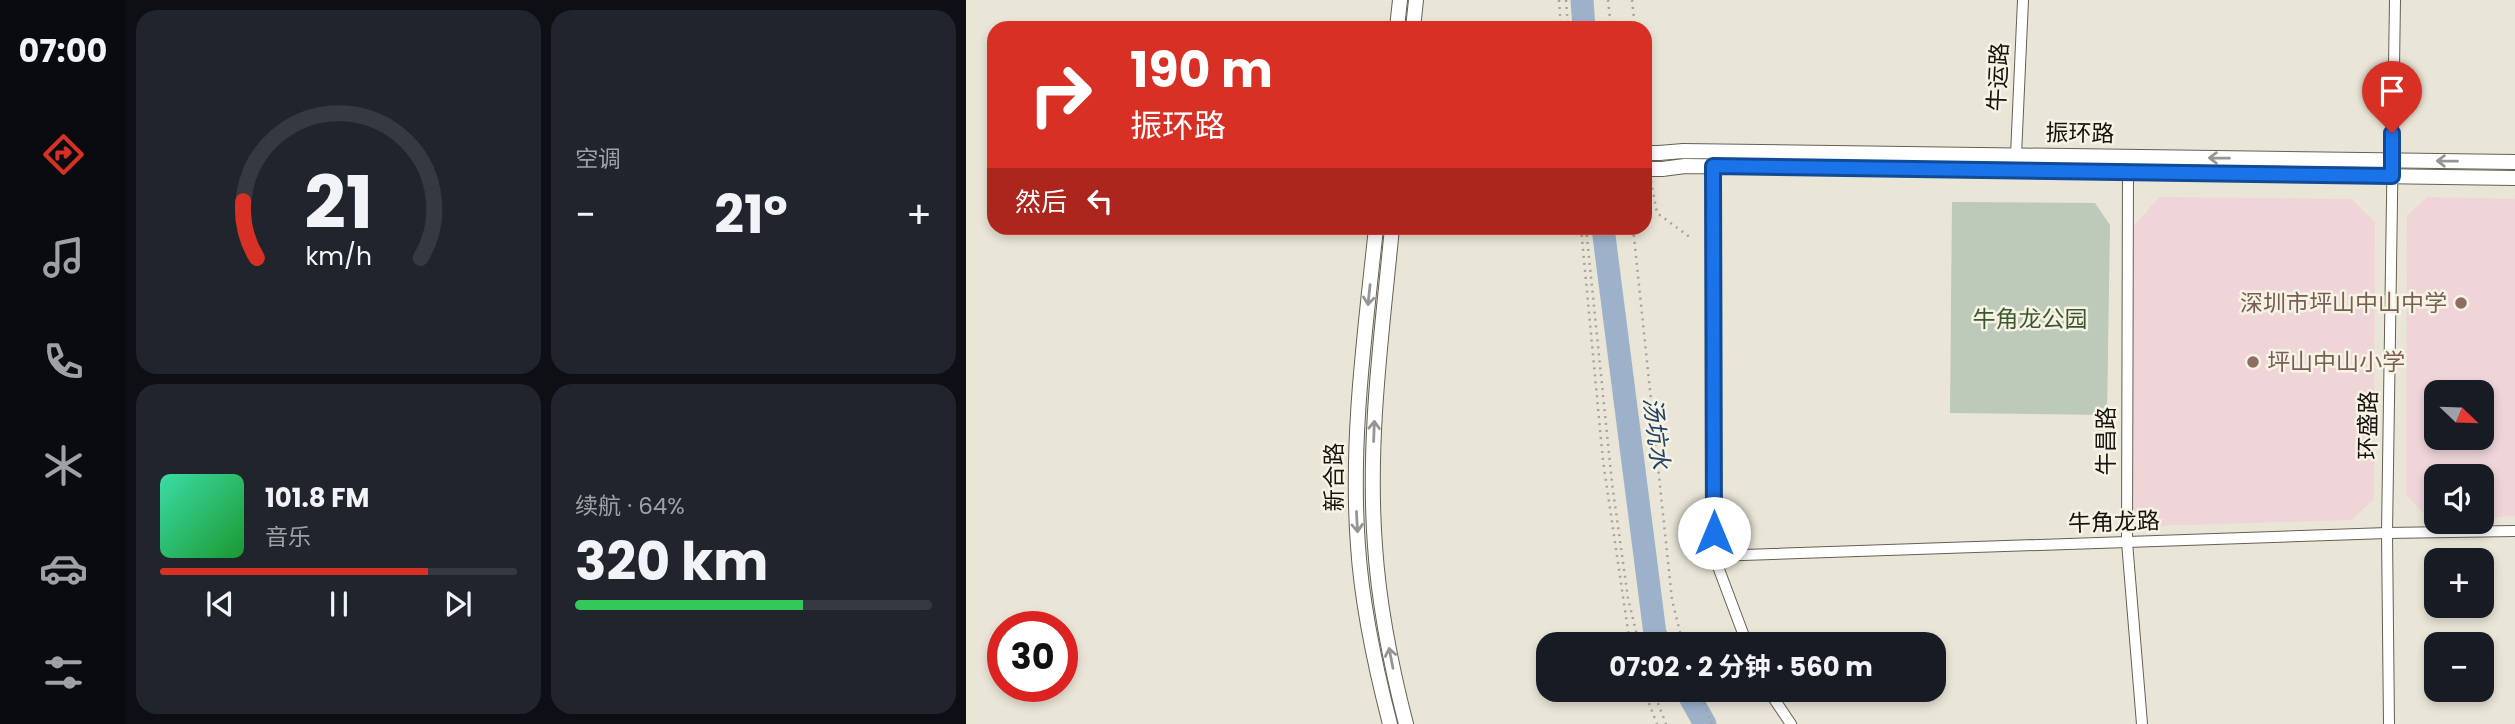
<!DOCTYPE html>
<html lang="zh">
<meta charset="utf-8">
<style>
body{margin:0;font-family:Poppins,"Noto Sans SC",sans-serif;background:#20242c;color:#f1f3f6;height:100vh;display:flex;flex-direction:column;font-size:26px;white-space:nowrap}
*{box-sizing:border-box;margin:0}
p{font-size:23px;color:#9ea1a6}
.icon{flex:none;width:38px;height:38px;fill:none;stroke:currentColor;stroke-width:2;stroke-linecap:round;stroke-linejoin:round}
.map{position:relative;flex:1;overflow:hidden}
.sheet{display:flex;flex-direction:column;gap:10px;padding:10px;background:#0d0f14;width:840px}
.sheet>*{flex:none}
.hud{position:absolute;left:21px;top:21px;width:665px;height:214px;border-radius:21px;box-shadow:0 4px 10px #0003;background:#d93025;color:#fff;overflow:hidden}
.needle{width:46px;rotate:113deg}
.fabs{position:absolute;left:1458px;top:380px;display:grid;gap:14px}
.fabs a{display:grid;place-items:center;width:70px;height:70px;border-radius:14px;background:#171b24;box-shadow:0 4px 10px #0003;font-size:35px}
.speed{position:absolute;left:21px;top:611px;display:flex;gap:14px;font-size:35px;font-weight:700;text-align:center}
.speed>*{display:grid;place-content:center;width:91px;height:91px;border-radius:50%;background:#171b24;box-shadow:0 4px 10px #0003;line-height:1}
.speed .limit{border:10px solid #d22;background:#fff;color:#111}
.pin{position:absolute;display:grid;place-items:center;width:60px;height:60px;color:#fff;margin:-72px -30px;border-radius:50% 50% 50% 0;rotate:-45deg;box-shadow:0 0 7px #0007}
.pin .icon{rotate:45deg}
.me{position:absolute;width:77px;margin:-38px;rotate:0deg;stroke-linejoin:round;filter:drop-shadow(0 0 5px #0008)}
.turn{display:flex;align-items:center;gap:24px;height:147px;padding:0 28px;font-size:32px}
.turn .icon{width:91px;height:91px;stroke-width:2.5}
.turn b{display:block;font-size:49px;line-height:60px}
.then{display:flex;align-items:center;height:66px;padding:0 28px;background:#0003;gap:14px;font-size:26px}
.big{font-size:52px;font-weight:700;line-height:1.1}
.sheet .widget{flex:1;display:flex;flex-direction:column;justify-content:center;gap:10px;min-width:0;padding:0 24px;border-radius:21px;background:#20242c}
.sheet .dial{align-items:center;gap:0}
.dial svg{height:182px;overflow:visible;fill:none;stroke:#363941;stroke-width:7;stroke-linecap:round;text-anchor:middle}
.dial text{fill:#f1f3f6;stroke:none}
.song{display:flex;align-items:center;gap:21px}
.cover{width:84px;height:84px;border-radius:10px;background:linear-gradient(135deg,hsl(160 70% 55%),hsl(130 70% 35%))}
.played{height:7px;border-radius:4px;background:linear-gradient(90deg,#d93025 75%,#363941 75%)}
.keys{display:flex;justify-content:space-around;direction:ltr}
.heat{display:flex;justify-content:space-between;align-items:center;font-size:38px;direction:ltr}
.charge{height:10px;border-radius:5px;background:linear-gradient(90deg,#34c759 64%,#363941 0)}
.sheet .tiles{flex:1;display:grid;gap:10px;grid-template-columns:repeat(2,1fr)}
.trip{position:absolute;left:570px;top:632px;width:410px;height:70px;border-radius:21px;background:#171b24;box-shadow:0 4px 10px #0003;font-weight:700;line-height:70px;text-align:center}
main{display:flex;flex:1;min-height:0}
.tabs{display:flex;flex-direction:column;width:126px;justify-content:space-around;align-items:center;background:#090b0e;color:#9ea1a6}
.tabs .icon{width:49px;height:49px}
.tabs .current{color:#d93025}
.tabs b{font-size:32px;color:#f1f3f6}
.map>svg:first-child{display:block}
.education{fill:#efd5d8;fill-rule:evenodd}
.green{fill:#bdc9b9}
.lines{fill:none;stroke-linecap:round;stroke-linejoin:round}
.river{stroke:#9db1ca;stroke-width:23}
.minor-casing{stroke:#646154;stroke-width:12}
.tertiary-casing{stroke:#646154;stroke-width:16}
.path{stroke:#a7a398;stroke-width:2.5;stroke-dasharray:2 5;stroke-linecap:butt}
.minor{stroke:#fff;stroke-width:10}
.tertiary{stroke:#fff;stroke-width:14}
.tertiary-bridge-casing{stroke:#646154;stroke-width:16;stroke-linecap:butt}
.tertiary-bridge{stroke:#fff;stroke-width:14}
.oneway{stroke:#969593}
.route-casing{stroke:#114b97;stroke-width:18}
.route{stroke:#1a73e8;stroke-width:12}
.education-dot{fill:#8d6e63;stroke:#f7f3e4;stroke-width:2.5}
.labels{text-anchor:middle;stroke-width:5;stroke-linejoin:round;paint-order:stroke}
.street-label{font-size:23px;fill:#15140f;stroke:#f7f3e4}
.education-label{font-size:23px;fill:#785e54;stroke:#f7f3e4;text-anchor:end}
.park-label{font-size:23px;fill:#3b5830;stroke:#f7f3e4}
.water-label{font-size:24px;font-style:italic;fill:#244267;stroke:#f7f3e4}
</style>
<main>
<nav class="tabs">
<b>07:00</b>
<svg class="icon current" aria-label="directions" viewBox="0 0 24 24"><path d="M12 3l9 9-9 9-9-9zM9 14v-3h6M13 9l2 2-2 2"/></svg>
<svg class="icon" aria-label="music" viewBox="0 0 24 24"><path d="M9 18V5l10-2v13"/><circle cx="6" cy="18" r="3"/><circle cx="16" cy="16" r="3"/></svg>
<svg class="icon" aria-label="phone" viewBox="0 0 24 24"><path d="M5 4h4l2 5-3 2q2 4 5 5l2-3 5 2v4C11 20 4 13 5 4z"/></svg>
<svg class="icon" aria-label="climate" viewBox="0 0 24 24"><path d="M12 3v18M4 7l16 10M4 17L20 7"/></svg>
<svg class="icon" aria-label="car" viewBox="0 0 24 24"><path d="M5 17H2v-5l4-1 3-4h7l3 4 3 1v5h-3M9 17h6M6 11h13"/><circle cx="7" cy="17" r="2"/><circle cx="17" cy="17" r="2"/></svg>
<svg class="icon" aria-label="filters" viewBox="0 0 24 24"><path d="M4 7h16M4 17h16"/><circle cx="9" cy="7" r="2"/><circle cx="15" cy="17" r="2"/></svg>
</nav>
<section class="sheet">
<div class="tiles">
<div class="widget dial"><svg viewBox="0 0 100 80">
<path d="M14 69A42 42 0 1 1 86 69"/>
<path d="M14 69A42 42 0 0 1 8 44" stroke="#d93025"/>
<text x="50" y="56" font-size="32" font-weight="700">21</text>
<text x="50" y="72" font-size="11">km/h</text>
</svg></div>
<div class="widget"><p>空调</p>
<div class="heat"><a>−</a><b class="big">21°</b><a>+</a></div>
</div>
<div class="widget">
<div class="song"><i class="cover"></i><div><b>101.8 FM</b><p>音乐</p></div></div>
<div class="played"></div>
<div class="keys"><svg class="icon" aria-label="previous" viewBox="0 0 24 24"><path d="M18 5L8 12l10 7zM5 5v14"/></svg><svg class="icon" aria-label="pause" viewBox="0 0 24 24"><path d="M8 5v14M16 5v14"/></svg><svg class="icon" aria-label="next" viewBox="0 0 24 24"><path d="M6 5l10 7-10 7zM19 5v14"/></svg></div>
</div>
<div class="widget"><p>续航 · 64%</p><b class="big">320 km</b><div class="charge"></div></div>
</div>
</section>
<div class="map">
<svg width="1549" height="724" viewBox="0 0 1549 724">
<rect width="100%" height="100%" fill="#eae6d7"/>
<g class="education">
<polygon points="1193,197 1386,199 1409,222 1408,499 1386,520 1185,526 1165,507 1168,226"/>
<path d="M1461,197L1549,199V516L1516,518V476H1470V519L1464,520L1440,495L1441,215ZM1470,392H1516V438H1470Z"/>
</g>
<polygon class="green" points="986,202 1129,203 1144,225 1141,415 984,413"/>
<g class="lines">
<g class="river">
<polyline points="616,0 618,28"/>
<polyline points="637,228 689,634 695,644"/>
<polyline points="720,690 739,724"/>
</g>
<defs>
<g id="minor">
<polyline points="1050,155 1057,0"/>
<polyline points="747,161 748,556 781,644"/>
<polyline points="1162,166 1161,542 1176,724"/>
<polyline points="748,556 1421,533 1549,531"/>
<polyline points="802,690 825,724"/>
<polyline points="1423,724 1421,533 1429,0"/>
</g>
<g id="tertiary">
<polyline points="431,28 434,0"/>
<polyline points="447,28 450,0"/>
<polyline points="693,153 717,151 1549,162"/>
<polyline points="696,169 719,166 1549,178"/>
<path d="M410,228C399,333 384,440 392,546C396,607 409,666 424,724"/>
<path d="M426,228C416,333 401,439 409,546C413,606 425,666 440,724"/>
</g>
</defs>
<use href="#minor" class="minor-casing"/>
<use href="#tertiary" class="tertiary-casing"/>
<g class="path">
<polyline points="593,0 595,28"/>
<polyline points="600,0 602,28"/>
<polyline points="642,0 645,28"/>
<polyline points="666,0 669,28"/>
<polyline points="679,118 681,139"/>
<polyline points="685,181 691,213 725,238"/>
<polyline points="615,228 637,461 664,644"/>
<polyline points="620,228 646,483 662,598 673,644"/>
<polyline points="667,228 706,600 717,644"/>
<polyline points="678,690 691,724"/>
<polyline points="687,690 700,724"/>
<polyline points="732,690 746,724"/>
</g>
<use href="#minor" class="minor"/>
<use href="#tertiary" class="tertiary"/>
<defs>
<g id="tertiary-bridge">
<polyline points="679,153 693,153"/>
<polyline points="679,169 696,169"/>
</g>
</defs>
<use href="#tertiary-bridge" class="tertiary-bridge-casing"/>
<use href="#tertiary-bridge" class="tertiary-bridge"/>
</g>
<defs><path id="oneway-shaft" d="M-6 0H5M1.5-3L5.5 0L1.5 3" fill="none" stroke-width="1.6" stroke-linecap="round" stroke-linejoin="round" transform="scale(1.75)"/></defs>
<g class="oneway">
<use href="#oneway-shaft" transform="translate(1253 158) rotate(-179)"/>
<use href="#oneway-shaft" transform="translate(1481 161) rotate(-179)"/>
<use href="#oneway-shaft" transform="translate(403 295) rotate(96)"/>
<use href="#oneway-shaft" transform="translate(408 431) rotate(-88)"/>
<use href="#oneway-shaft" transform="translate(391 522) rotate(87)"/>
<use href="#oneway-shaft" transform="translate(425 658) rotate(-101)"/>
</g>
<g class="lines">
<defs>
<polyline id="route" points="748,533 747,166 1426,176 1426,133"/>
</defs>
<use href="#route" class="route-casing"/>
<use href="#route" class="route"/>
</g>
<g class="education-dot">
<circle cx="1495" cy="303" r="7"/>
<circle cx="1287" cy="362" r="7"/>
</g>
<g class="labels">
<g class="street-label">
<text transform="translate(1032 77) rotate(-87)" y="8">牛运路</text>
<text transform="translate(1114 133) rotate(1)" y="8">振环路</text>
<text transform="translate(1402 425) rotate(-89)" y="8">环盛路</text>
<text transform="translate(1140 441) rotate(-90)" y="8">牛昌路</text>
<text transform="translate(368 477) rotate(-90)" y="8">新合路</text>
<text transform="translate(1148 522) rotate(-2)" y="8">牛角龙路</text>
</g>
<g class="education-label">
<text x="1481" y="311">深圳市坪山中山中学</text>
<text x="1301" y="370" text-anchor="start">坪山中山小学</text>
</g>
<g class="park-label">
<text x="1064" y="327">牛角龙公园</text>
</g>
<g class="water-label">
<text transform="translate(690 433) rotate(83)" y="8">汤坑水</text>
</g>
</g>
</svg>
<div class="fabs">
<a><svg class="needle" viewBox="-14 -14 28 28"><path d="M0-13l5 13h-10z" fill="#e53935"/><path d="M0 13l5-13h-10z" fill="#9ea1a6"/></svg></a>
<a><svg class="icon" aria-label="sound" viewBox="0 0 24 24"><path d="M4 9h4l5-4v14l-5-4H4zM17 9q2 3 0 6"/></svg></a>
<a>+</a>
<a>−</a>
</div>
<div class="speed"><div class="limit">30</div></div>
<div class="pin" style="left:1426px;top:133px;background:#d93025"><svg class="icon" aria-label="arrive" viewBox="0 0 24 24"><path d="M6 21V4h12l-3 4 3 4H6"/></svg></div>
<svg class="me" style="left:748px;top:533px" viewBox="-20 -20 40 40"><circle r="19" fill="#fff"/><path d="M0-13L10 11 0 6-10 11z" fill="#1a73e8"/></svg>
<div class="trip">07:02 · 2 分钟 · 560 m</div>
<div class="hud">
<div class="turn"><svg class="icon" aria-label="right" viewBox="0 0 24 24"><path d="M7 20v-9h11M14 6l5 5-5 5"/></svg><div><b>190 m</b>振环路</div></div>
<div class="then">然后<svg class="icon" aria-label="left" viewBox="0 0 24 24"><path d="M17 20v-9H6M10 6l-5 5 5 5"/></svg></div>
</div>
</div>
</main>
